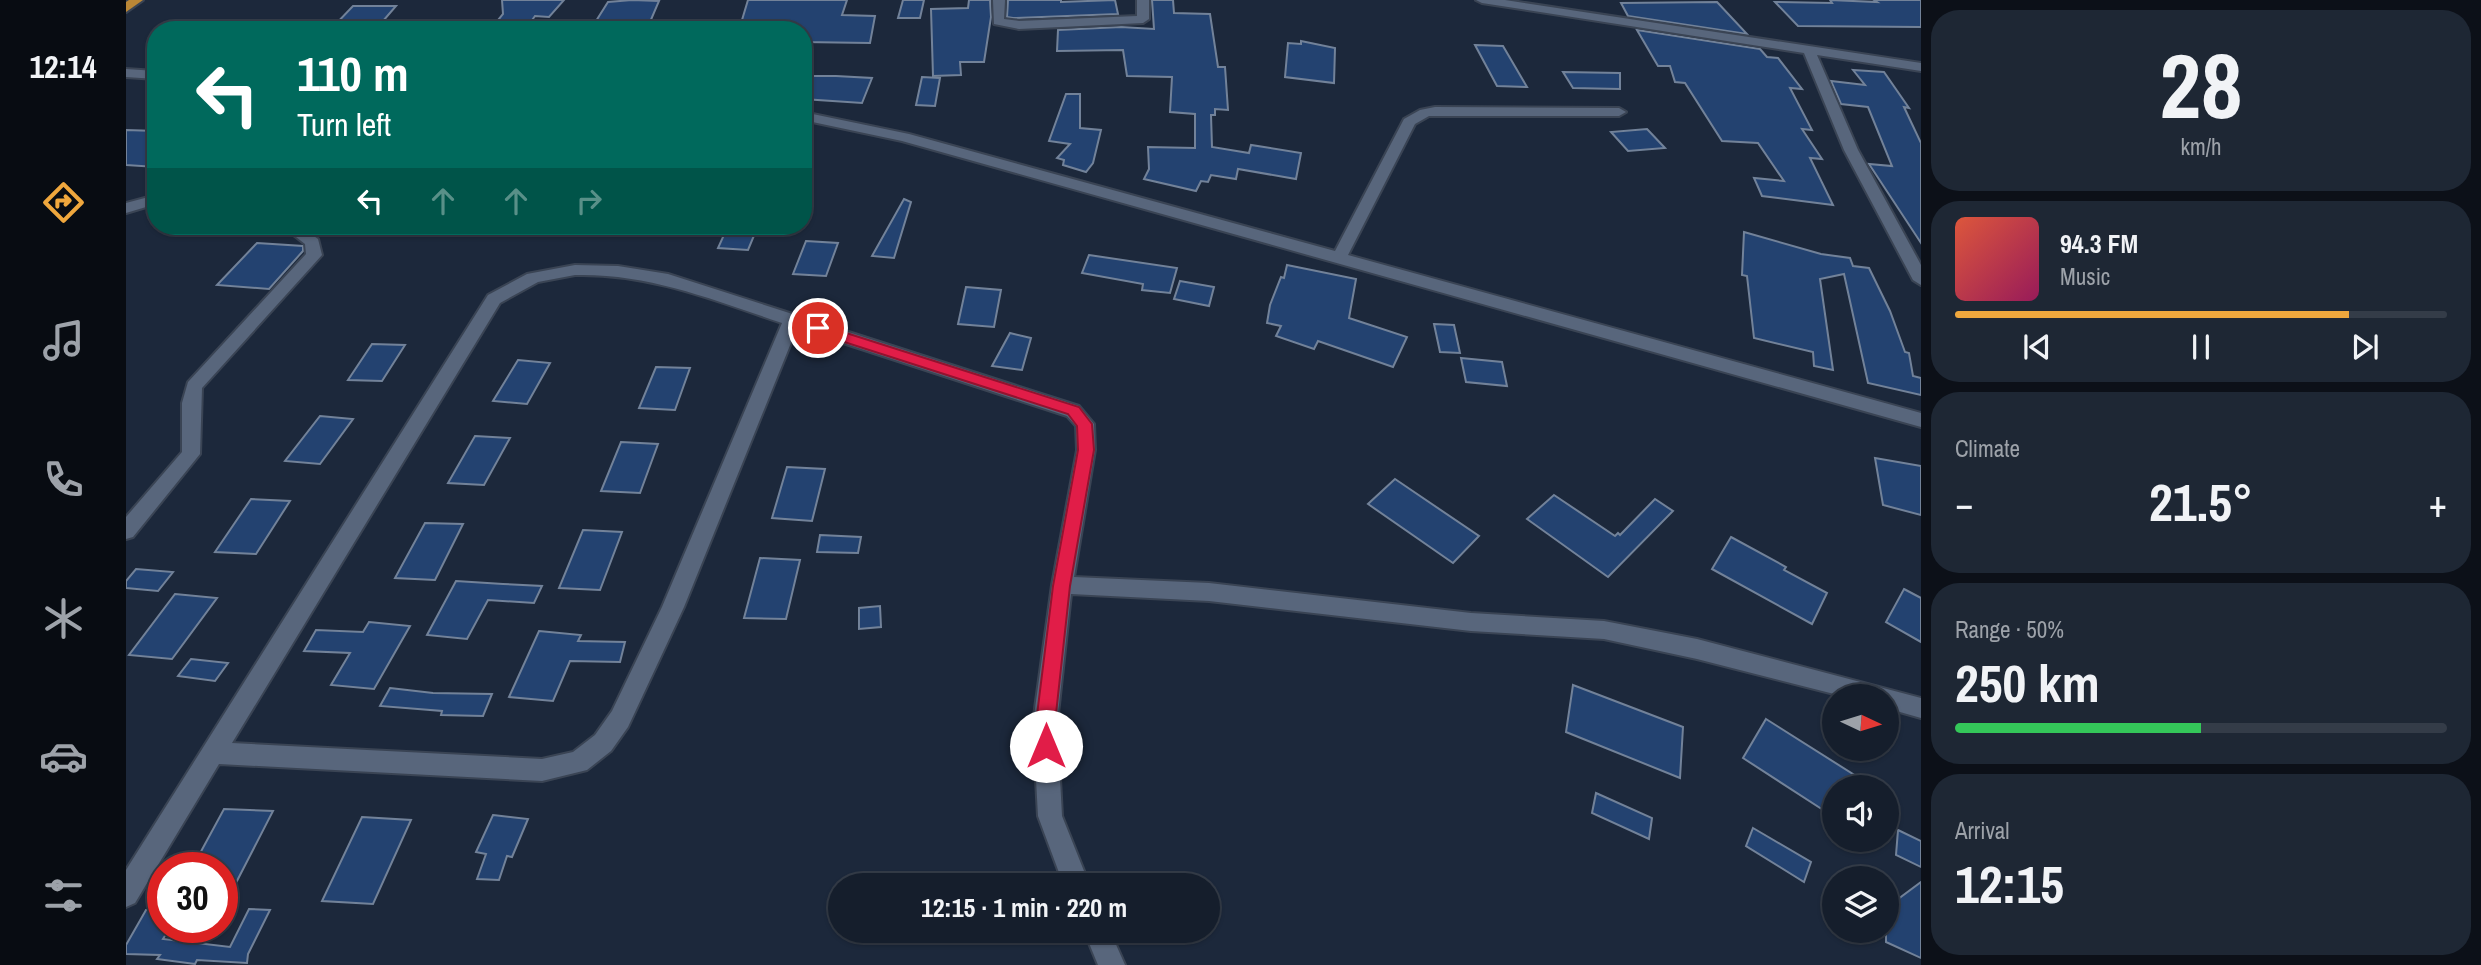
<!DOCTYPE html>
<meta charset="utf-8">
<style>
body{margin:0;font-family:"Archivo Narrow",sans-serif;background:#1e2734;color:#f1f3f6;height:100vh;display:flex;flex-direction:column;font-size:26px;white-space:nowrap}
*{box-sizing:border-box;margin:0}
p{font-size:23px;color:#9da2a9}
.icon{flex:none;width:38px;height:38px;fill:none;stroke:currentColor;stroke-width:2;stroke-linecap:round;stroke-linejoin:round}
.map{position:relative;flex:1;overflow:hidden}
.side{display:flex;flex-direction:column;gap:10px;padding:10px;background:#0c1018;width:560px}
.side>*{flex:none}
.guide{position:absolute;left:21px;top:21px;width:665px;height:214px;border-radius:28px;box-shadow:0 2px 5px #0004,0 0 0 2px #343c48;background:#00695c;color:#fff;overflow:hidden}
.needle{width:46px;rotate:94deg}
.fabs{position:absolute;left:1696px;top:684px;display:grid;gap:14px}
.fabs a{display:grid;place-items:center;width:77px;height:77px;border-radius:50%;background:#151e2c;box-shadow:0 2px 5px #0004,0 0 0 2px #343c48;font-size:35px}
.speed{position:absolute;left:21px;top:852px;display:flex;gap:14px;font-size:35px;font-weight:700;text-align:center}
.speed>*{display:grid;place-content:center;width:91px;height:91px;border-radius:50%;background:#151e2c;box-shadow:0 2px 5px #0004,0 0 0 2px #343c48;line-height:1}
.speed .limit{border:10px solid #d22;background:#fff;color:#111}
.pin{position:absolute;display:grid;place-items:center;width:60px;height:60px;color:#fff;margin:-30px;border:4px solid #fff;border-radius:50%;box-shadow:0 2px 7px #0007}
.me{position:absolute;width:77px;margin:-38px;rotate:0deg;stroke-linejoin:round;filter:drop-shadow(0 0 5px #0008)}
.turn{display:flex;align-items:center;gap:24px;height:147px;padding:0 35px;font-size:32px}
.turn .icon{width:91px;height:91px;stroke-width:2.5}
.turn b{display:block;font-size:49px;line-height:60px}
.lanes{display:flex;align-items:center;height:66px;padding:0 35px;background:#0003;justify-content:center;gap:35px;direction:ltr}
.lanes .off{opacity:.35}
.big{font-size:52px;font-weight:800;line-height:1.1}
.side .card{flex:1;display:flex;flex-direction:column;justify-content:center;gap:10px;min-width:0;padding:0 24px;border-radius:28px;background:#1e2734}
.side .dial{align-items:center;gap:0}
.dial b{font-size:91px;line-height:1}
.song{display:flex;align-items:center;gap:21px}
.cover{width:84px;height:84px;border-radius:10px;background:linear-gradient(135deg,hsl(10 70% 55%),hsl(330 70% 35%))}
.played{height:7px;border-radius:4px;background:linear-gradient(90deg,#efa73d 80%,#343c48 80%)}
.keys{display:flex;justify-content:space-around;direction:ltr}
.heat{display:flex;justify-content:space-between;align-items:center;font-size:38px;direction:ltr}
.charge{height:10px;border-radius:5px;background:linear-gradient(90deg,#34c759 50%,#343c48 0)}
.trip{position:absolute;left:702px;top:873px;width:392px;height:70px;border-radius:35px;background:#151e2c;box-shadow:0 2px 5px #0004,0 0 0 2px #343c48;font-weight:800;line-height:70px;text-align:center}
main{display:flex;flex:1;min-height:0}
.tabs{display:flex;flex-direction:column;width:126px;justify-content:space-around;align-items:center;background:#080c12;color:#9da2a9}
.tabs .icon{width:49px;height:49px}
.tabs .selected{color:#efa73d}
.tabs b{font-size:32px;color:#f1f3f6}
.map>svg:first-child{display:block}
.building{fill:#234270;stroke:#728299;stroke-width:2}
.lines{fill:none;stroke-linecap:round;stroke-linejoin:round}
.minor-casing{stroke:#3a4454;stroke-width:4}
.trunk-casing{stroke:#3a4454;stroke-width:4}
.minor{fill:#58667c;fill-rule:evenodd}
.trunk{fill:#ba8736;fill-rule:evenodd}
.route{fill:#e11d48;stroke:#92132f;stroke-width:2}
</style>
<main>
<nav class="tabs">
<b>12:14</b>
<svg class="icon selected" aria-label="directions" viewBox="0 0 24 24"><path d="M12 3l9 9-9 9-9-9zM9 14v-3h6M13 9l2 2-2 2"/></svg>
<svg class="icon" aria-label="music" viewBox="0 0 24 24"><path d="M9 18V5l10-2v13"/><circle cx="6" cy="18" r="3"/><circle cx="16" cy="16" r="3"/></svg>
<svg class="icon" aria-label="phone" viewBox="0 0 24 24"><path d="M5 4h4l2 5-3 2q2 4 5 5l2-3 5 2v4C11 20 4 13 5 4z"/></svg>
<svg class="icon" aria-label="climate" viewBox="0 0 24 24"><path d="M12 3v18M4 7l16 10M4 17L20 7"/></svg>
<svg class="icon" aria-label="car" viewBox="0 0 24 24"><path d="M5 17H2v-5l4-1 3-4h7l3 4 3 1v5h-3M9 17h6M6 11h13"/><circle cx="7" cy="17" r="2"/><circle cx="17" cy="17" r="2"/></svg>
<svg class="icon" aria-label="filters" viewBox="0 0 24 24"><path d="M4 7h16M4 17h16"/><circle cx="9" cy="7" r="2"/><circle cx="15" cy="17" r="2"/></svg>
</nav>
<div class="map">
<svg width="1795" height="965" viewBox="0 0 1795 965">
<rect width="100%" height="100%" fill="#1c283b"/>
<g class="building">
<polygon points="376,0 438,0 423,17 409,16 399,30 364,30 377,14"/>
<polygon points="506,0 533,1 524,22 470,21 482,2"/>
<polygon points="622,0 721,0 716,15 749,16 744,43 677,42 677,30 613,30"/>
<polygon points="777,0 798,0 794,18 772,18"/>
<polygon points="843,0 864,0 865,17 858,62 834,62 835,75 807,76 805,9 842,8"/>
<polygon points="882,0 935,0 935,2 989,0 992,14 887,18 881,17"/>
<polygon points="1026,0 1047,0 1048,13 1084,14 1092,67 1099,67 1102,110 1089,109 1089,115 1085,115 1086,147 1123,153 1125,145 1175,153 1170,179 1112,169 1110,179 1085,175 1082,182 1075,181 1070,191 1018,179 1023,169 1022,147 1069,148 1069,114 1044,112 1046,77 1001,76 997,50 931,51 932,30 995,27 1028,29"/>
<polygon points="1704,0 1751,2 1748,0 1795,0 1795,27 1672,26 1649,2 1706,3"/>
<polygon points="1591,2 1621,34 1502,16 1495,3"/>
<polygon points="227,6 270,6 251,28 206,28"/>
<polygon points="1511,30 1634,49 1641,57 1652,58 1676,89 1664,88 1686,130 1676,129 1696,159 1684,158 1707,205 1636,196 1628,178 1658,181 1632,143 1596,141 1559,83 1549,82 1544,66 1532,66"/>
<polygon points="1175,41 1209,48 1208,83 1159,77 1162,43 1175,44"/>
<polygon points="1349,45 1377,46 1401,87 1371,86"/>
<polygon points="1727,70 1758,72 1783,108 1778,107 1795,143 1795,243 1743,164 1766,166 1742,107 1715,104 1705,81 1739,85"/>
<polygon points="1437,72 1494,73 1494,89 1447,88"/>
<polygon points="677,76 710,76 746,78 736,103 677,99"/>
<polygon points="796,77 814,78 809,106 790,105"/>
<polygon points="940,94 954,94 954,128 975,130 967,163 960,172 937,165 938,160 931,158 944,144 923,141"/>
<polygon points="1521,129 1539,148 1502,151 1485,132"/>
<polygon points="0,130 30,131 30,167 0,165"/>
<polygon points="778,199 785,202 768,258 746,256"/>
<polygon points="602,226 632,226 622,250 592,248"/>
<polygon points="1618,232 1695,254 1724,258 1727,266 1743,268 1764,311 1779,352 1783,353 1787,376 1795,378 1795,395 1742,383 1718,274 1694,279 1707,370 1688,366 1687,352 1628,338 1621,276 1616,275"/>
<polygon points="680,241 712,243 700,276 667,274"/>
<polygon points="131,243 177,246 177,251 143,289 91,285"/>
<polygon points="963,255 1051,268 1044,293 1016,290 1017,284 956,273"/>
<polygon points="1161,265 1230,279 1223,318 1281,337 1267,367 1192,341 1188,349 1150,336 1155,326 1141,323 1144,305 1155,277 1158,278"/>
<polygon points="1054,281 1088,287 1083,306 1048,299"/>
<polygon points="840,287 875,290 868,327 832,324"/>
<polygon points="1308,324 1328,325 1334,353 1314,352"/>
<polygon points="884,333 905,338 896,370 866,366"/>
<polygon points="246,344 279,345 256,381 222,380"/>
<polygon points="1335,358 1376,362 1381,386 1340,382"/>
<polygon points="392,360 424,363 401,404 367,401"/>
<polygon points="530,367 564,368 549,410 513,408"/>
<polygon points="194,416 227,419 194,464 159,461"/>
<polygon points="349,436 384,438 358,485 322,483"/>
<polygon points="495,442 532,444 514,493 475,491"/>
<polygon points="1749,458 1795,466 1795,515 1757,505"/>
<polygon points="661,467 699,469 686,521 646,518"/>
<polygon points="1269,479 1353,536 1327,563 1242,504"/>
<polygon points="1428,495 1489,536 1492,533 1494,535 1529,499 1547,511 1482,577 1401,519"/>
<polygon points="125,499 164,501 130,554 89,552"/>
<polygon points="299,523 337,524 309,580 269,578"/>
<polygon points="457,530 496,532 474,590 433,588"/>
<polygon points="694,535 735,537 732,553 691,552"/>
<polygon points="1605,537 1660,567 1658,570 1701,593 1686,624 1586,569"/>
<polygon points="634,558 674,560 660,619 618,618"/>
<polygon points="10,569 47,572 32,591 0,588 0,581"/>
<polygon points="330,581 377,584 416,586 408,603 362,600 341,639 301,635"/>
<polygon points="1778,589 1795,598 1795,642 1760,622"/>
<polygon points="49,594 91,598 46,659 3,655"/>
<polygon points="754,606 755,627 733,629 733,608"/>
<polygon points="243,622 284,626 248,689 205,685 224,653 178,651 190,630 237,632"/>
<polygon points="413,631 455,635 452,641 499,642 494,662 444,661 427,701 383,697"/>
<polygon points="65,659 102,663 89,681 52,676"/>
<polygon points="1447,685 1557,727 1554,778 1440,732"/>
<polygon points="264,688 307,693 366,694 357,716 315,715 316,711 254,706"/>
<polygon points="1640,719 1749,788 1708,788 1708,817 1617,758"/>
<polygon points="1470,793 1526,818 1523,839 1466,813"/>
<polygon points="98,809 147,811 96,910 96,868 66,868"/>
<polygon points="367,815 402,819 386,857 381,856 373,880 351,879 360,854 350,852"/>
<polygon points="236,817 285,820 247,904 196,901"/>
<polygon points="1627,828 1685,862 1678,882 1620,846"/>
<polygon points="1772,830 1795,841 1795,867 1770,855"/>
<polygon points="1795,882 1795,958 1760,942 1760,908"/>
<polygon points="123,909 144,910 122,954 121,963 71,960 69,964 31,959 34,955 0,954 0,945 20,910 37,910 37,928 44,928 37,939 104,947"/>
</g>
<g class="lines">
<defs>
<g id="minor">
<polygon points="867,0 879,0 878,19 893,21 1011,16 1011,0 1023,0 1023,19 1017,23 893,29 868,24"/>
<polygon points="1350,0 1379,0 1795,63 1795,71 1691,55 1732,150 1795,265 1795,285 1787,280 1718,150 1678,53 1356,3"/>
<polygon points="0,69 30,71 30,79 0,77"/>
<polygon points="1309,107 1493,108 1500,112 1493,116 1303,116 1289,124 1222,255 1795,413 1795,427 776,141 677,120 677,112 783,134 1209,251 1278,119 1294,110"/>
<polygon points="30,195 30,204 0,213 0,203"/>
<polygon points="156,226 174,226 192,239 196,255 76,388 74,454 7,537 0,539 0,517 56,452 56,403 62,382 180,254 179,244"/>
<path d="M449,265L492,266L542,274L953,406L968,424L969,450L948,577L1083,583L1345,613L1478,621L1571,639L1795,698V718L1760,708V696H1716L1571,659L1478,639L1345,631L1083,601L945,594L931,723L936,816L964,886H938L912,816L907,723L926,585L951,450L950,426L941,416L671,328L558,607L502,727L485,751L461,770L416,781L93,764L9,903L0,907V870L362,295L401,274ZM449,275C522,273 588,300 656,323L536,607L486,711L469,735L447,752L416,759L106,743L374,303L412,282Z"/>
<polygon points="958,931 984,931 999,965 972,965"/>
</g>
<polygon id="trunk" points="3,0 17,0 0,12 0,2"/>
</defs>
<use href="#minor" class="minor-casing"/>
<use href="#trunk" class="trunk-casing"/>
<use href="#minor" class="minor"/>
<use href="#trunk" class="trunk"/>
</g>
<polygon class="route" points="692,324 953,407 966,424 968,450 944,586 929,723 930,746 927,752 920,755 913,752 910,723 927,586 952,450 951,426 942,414 687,332 687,325"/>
</svg>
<div class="fabs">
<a><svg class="needle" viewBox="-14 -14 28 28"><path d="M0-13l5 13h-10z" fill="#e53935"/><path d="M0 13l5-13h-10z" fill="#9da2a9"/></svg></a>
<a><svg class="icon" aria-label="sound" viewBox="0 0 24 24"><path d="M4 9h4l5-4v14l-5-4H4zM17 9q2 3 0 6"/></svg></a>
<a><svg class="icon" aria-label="layers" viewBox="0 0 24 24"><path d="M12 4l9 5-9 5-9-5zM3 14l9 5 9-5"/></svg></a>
</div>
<div class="speed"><div class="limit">30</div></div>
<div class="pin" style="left:692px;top:328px;background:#d93025"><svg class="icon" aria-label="arrive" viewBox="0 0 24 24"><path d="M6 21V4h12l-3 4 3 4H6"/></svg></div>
<svg class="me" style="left:920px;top:746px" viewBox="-20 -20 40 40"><circle r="19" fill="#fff"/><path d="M0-13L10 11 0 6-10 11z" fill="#e11d48"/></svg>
<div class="trip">12:15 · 1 min · 220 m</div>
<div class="guide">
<div class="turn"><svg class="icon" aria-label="left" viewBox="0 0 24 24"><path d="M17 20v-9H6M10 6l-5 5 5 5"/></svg><div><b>110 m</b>Turn left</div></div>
<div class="lanes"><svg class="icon" aria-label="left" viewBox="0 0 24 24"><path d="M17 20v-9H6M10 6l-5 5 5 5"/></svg><svg class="icon off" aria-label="ahead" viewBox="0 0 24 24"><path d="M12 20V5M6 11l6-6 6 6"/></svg><svg class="icon off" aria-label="ahead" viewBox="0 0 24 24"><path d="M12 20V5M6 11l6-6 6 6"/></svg><svg class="icon off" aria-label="right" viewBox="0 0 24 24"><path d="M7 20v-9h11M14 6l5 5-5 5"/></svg></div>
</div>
</div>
<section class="side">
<div class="card dial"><b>28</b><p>km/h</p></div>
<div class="card">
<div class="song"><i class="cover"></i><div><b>94.3 FM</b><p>Music</p></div></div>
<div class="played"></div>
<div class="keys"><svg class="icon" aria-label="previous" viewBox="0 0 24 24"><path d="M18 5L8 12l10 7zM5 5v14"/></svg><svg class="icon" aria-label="pause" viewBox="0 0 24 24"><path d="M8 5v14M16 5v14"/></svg><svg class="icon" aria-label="next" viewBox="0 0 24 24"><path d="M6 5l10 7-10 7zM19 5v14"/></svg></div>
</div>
<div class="card"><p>Climate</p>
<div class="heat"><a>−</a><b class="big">21.5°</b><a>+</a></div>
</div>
<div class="card"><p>Range · 50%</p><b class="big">250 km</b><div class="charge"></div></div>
<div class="card"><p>Arrival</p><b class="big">12:15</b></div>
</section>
</main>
